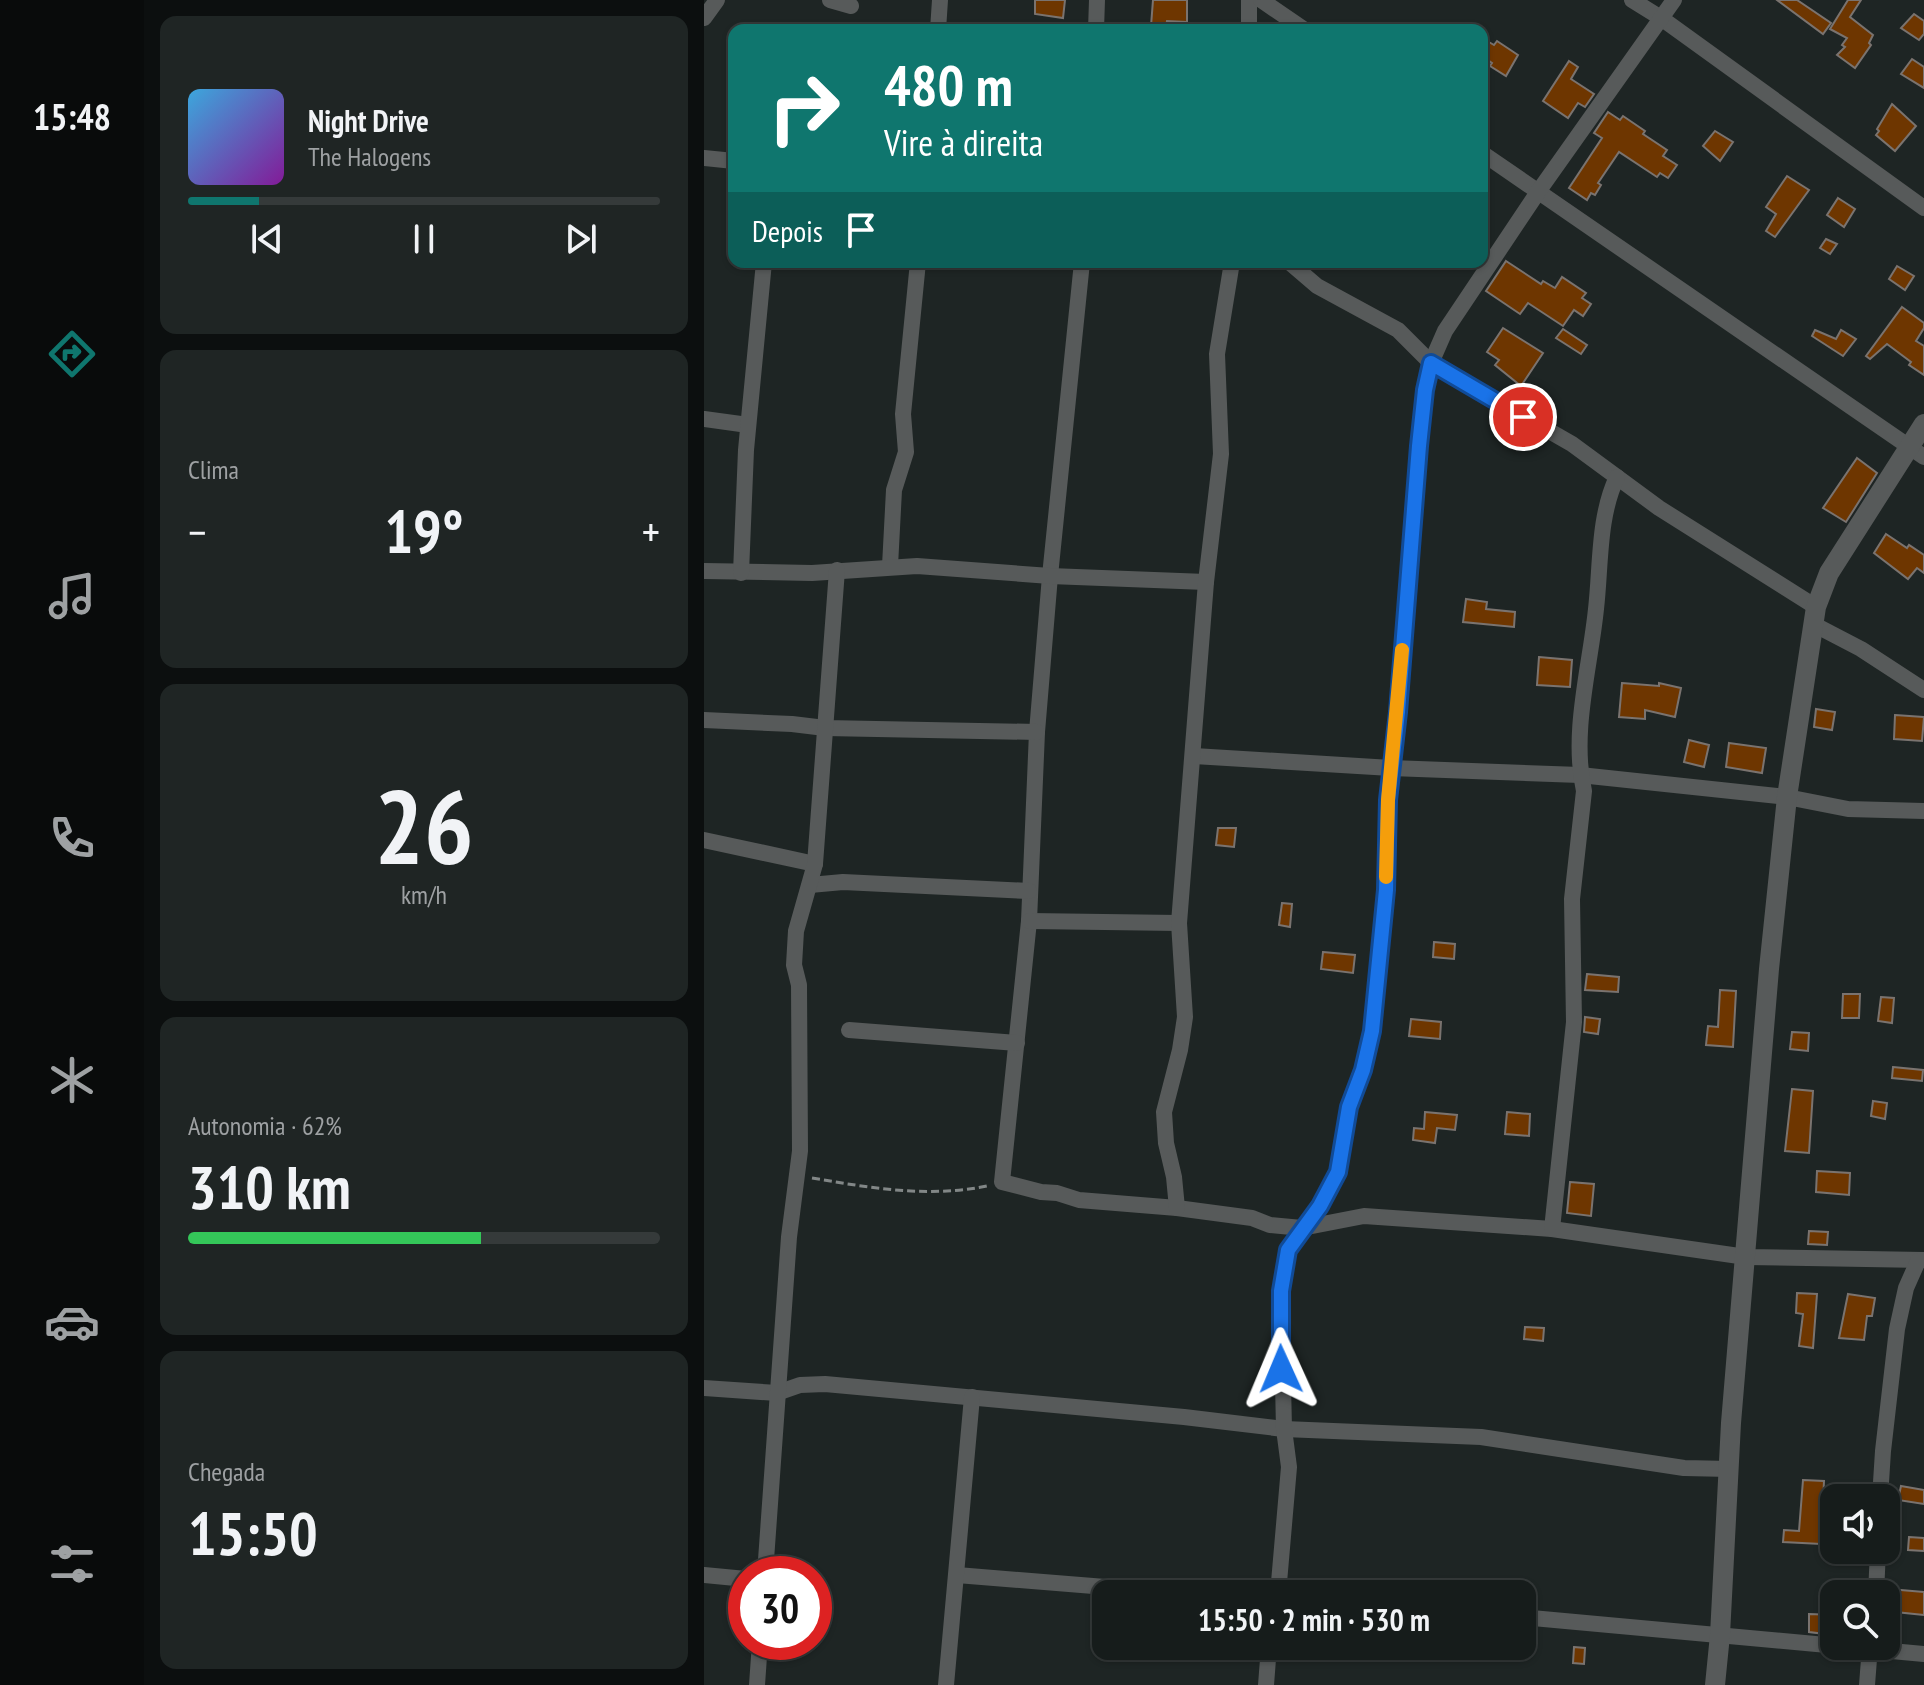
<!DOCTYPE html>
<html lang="pt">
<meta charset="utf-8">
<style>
body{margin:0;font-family:"PT Sans Narrow",sans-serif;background:#1f2524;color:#f1f3f6;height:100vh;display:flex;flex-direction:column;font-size:30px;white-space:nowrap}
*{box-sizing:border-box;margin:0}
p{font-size:26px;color:#9ea1a3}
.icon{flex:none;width:44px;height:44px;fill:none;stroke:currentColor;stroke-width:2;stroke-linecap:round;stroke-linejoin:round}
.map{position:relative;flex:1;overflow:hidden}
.sheet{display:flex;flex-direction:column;gap:16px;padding:16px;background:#0c0f0f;width:560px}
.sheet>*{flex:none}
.guide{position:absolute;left:24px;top:24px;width:760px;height:244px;border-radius:16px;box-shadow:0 2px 6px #0004,0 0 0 2px #353a3a;background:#0f766e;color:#fff;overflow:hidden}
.tools{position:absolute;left:1116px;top:1484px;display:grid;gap:16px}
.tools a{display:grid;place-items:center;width:80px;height:80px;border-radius:16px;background:#161c1b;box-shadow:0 2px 6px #0004,0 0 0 2px #353a3a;font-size:40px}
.speed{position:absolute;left:24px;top:1556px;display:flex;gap:16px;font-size:40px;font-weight:700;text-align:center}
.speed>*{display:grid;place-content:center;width:104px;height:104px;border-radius:50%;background:#161c1b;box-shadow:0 2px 6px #0004,0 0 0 2px #353a3a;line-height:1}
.speed .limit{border:12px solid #d22;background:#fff;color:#111}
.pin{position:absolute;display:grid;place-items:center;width:68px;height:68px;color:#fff;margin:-34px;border:4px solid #fff;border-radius:50%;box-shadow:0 2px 8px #0007}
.me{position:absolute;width:88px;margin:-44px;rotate:359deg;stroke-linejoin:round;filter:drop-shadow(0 0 6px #0008)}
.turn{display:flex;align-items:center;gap:28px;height:168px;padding:0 24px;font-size:36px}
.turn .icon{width:104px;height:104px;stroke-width:2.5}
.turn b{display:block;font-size:56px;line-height:68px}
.then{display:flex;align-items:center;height:76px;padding:0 24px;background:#0003;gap:16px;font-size:30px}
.big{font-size:60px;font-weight:800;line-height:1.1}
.sheet .widget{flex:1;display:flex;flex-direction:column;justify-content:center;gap:12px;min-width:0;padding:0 28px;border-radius:16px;background:#1f2524}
.sheet .dial{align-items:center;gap:0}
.dial b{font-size:104px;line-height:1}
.song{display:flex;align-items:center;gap:24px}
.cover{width:96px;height:96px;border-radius:12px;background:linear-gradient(135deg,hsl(200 70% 55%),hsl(290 70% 35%))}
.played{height:8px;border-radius:4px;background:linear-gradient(90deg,#0f766e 15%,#353a3a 15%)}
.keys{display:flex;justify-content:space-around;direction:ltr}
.heat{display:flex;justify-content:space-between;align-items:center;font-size:44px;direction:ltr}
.charge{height:12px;border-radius:6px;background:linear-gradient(90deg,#34c759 62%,#353a3a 0)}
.trip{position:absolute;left:388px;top:1580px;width:444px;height:80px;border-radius:16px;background:#161c1b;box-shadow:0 2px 6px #0004,0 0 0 2px #353a3a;font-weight:800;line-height:80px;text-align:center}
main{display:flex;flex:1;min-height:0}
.tabs{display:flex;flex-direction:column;width:144px;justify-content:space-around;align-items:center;background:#090b0b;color:#9ea1a3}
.tabs .icon{width:56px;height:56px}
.tabs .selected{color:#0f766e}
.tabs b{font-size:36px;color:#f1f3f6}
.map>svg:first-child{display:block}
.building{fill:#6e3600;stroke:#7a736f;stroke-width:2}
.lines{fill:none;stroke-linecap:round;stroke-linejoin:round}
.path{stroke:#828787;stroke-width:3;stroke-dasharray:8 4;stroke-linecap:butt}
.minor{stroke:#575a5a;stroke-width:16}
.tertiary{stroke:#575a5a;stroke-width:20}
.route-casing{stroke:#114b97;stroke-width:20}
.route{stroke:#1a73e8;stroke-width:14}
.slow{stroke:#f59e0b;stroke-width:14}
</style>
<main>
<nav class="tabs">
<b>15:48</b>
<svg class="icon selected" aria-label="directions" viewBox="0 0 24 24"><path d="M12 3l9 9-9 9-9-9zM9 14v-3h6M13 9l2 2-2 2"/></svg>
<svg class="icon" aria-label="music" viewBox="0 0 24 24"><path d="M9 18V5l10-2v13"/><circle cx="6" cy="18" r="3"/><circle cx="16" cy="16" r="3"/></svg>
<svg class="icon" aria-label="phone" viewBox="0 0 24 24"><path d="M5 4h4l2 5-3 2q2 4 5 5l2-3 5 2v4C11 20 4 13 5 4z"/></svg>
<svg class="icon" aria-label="climate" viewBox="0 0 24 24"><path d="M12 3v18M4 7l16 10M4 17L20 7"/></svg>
<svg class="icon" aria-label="car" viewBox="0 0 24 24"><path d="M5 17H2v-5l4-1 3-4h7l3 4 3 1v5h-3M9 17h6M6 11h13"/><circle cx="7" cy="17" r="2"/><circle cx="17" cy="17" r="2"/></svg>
<svg class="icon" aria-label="filters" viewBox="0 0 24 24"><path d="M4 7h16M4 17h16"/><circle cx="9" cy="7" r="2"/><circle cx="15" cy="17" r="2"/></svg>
</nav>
<section class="sheet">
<div class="widget">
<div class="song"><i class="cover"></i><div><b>Night Drive</b><p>The Halogens</p></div></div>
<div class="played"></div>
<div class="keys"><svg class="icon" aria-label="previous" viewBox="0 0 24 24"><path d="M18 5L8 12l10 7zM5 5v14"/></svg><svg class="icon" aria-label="pause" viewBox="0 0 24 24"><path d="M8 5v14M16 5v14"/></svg><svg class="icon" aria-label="next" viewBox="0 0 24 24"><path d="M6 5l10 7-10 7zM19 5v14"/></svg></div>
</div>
<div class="widget"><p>Clima</p>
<div class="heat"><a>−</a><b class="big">19°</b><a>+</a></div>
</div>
<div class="widget dial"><b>26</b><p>km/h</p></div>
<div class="widget"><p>Autonomia · 62%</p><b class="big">310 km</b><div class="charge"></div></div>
<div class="widget"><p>Chegada</p><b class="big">15:50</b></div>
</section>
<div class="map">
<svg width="1220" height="1685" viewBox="0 0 1220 1685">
<rect width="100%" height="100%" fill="#1e2524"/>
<g class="building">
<polygon points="331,0 361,0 359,18 331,14"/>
<polygon points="449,0 483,0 483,22 463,21 462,27 447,26"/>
<polygon points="1073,0 1093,0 1127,23 1119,34"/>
<polygon points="1144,0 1157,0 1146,17 1169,35 1165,43 1167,45 1151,68 1133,55 1141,47 1138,45 1143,38 1126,29"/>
<polygon points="1210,14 1220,21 1220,34 1215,40 1197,28"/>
<polygon points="778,38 790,45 793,41 814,55 802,76 786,66 788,63 781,58 783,55 778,52"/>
<polygon points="1208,59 1220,67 1220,88 1197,74"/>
<polygon points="865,61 874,67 867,79 890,94 881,107 874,103 864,118 839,101"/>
<polygon points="1188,104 1212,126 1191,151 1172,135 1175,131 1173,129"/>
<polygon points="904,112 916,120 919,116 941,131 939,134 963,150 959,156 973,165 964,178 956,173 953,177 915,152 894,183 897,185 891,195 887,193 883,200 865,188 898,138 890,133"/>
<polygon points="1011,131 1029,142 1016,161 999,146"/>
<polygon points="1083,176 1105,190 1071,237 1062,231 1072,214 1062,207"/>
<polygon points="1134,198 1151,209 1140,227 1123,215"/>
<polygon points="1122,239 1133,244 1126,254 1116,248"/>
<polygon points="802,261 837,284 839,281 851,288 858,277 882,293 878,298 887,304 879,316 870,310 859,326 824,303 816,314 782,291"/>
<polygon points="1193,266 1210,276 1201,290 1185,279"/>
<polygon points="1198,307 1220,323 1220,328 1212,341 1220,346 1220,375 1205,365 1207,362 1183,344 1166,359 1162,356"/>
<polygon points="799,328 839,353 817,386 791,365 795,360 783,352"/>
<polygon points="859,329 883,345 877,354 852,338"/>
<polygon points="1111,330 1132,339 1137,330 1152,339 1139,356 1108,336"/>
<polygon points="1153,458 1173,473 1142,522 1119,508"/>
<polygon points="1182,534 1203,548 1205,545 1220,555 1220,573 1213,568 1204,579 1170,553"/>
<polygon points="762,599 783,602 782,609 811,612 810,627 759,622"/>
<polygon points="835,657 868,660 866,687 833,685"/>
<polygon points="918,683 955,686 955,683 977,688 971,717 941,710 941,719 915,717"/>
<polygon points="1112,709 1131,712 1128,730 1110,727"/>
<polygon points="1191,715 1220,717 1218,741 1190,739"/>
<polygon points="985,740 1005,745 1000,767 980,762"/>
<polygon points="1025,743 1062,748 1058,773 1022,767"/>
<polygon points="514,828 532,828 530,847 512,845"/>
<polygon points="578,903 588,904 586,927 575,925"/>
<polygon points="730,942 751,944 750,959 729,957"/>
<polygon points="619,952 651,955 649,973 617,969"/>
<polygon points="883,974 915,977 914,992 881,990"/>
<polygon points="1016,990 1032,991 1029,1047 1002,1045 1004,1026 1014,1027"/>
<polygon points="1139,994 1156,994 1155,1018 1138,1018"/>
<polygon points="1177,997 1190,998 1188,1023 1174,1021"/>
<polygon points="881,1017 896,1019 894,1034 880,1032"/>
<polygon points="707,1019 737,1022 736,1039 705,1036"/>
<polygon points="1088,1032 1105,1033 1104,1051 1086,1049"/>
<polygon points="1189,1067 1219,1070 1218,1081 1188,1078"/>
<polygon points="1088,1089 1109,1091 1105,1153 1081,1151"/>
<polygon points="1169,1101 1183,1103 1181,1119 1167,1116"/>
<polygon points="721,1112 753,1115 751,1130 733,1128 731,1143 709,1140 710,1128 720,1129"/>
<polygon points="803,1112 826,1114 825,1136 801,1134"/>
<polygon points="1113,1171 1146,1173 1145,1195 1112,1192"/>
<polygon points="866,1182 890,1184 887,1216 863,1213"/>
<polygon points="1105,1231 1124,1232 1123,1245 1104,1244"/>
<polygon points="1093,1293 1113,1294 1109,1348 1095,1346 1099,1314 1092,1313"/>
<polygon points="1144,1294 1171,1298 1168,1316 1163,1316 1160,1340 1135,1338"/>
<polygon points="821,1327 840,1328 839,1341 820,1339"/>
<polygon points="1099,1480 1120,1481 1117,1544 1079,1542 1080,1530 1095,1531"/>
<polygon points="1197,1486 1220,1490 1220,1504 1194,1500"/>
<polygon points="1205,1537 1220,1538 1220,1551 1204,1550"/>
<polygon points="1185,1589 1220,1592 1220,1615 1182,1611"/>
<polygon points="1105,1614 1130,1615 1130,1635 1105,1632"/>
<polygon points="870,1647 881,1648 880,1664 869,1663"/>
</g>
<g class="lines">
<path class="path" d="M108,1178C167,1188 223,1198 283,1186"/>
<g class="minor">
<polyline points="126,0 147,6"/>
<polyline points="545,0 545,30"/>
<polyline points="557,0 601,30"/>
<polyline points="928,0 957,18 1220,208"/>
<polyline points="0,18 13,0"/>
<polyline points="234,30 236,0"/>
<polyline points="392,30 393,0"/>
<polyline points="778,153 1220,457"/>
<polyline points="0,158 30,161"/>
<polyline points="378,262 346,576 333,732 325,921 298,1182 337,1192 353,1193 375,1200 473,1208 548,1218 566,1225 598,1228 660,1216 848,1229 1042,1257 1220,1260"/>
<polyline points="585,262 613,286 694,330 727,363 868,444 955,508 1112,607"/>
<polyline points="0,419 44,425"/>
<polyline points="186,566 190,490 202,452 199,414 214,262"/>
<polyline points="0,571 108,573 213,566 346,576 502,582"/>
<polyline points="37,573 42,450 60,262"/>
<polyline points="1109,624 1157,649 1220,690"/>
<polyline points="0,720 88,724 121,728 333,732"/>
<polyline points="490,756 687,768 876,775 1083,797 1144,809 1220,811"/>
<polyline points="0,840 111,864"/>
<polyline points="106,885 139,882 325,891"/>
<polyline points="325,921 475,923"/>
<polyline points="145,1030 313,1043"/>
<polyline points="473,1208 470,1177 462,1143 460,1112 476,1050 481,1017 475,923 502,582 517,454 513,354 528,262"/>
<path d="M848,1229L870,1022L868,899L880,791C867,732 886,668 892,609C897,565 894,517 913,477"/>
<polyline points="0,1388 73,1393 96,1385 121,1384 480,1417 580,1429 777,1437 980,1468 1026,1469"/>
<polyline points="1176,1498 1179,1451 1193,1329 1202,1288 1214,1261"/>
<polyline points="61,1574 85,1237 96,1151 95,985 90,965 92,931 111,864 133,570"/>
<polyline points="0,1575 42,1579"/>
<polyline points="253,1575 488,1594"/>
<polyline points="574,1594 585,1467 580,1429 577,1291 584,1250 616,1206 634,1172 645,1107 659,1070 668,1031 682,890 684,800 696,694 715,446 721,390 727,363 741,331 834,192 970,0"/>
<polyline points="1172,1594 1174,1550"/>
<polyline points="818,1617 1220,1654"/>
<polyline points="53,1685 56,1642"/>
<polyline points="242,1685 268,1397"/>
<polyline points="562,1685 565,1646"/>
<polyline points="1163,1685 1166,1646"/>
</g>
<polyline class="tertiary" points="1011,1685 1016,1635 1027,1423 1065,969 1083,797 1112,607 1125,573 1220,424"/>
</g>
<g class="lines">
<defs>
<polyline id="route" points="577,1369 577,1291 584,1250 616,1206 634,1172 645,1107 659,1070 668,1031 682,890 684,800 694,712 715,446 721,390 727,363 819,417"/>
</defs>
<use href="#route" class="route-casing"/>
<use href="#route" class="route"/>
<polyline class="slow" points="682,877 684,800 698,650"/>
</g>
</svg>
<div class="tools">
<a><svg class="icon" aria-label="sound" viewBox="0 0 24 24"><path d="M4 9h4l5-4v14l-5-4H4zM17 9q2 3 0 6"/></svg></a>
<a><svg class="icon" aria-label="search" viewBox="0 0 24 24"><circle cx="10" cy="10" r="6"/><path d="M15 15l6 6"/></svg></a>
</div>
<div class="speed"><div class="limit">30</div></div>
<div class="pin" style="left:819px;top:417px;background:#d93025"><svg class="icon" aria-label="arrive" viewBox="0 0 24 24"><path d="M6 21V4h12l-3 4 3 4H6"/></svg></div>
<svg class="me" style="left:577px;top:1369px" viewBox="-20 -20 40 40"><path d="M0-17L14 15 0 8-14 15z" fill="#1a73e8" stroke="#fff" stroke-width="4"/></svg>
<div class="trip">15:50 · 2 min · 530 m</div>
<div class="guide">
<div class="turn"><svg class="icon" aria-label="right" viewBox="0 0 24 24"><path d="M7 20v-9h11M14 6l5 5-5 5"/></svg><div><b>480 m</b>Vire à direita</div></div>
<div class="then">Depois<svg class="icon" aria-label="arrive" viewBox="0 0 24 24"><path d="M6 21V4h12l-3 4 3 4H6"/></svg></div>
</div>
</div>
</main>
